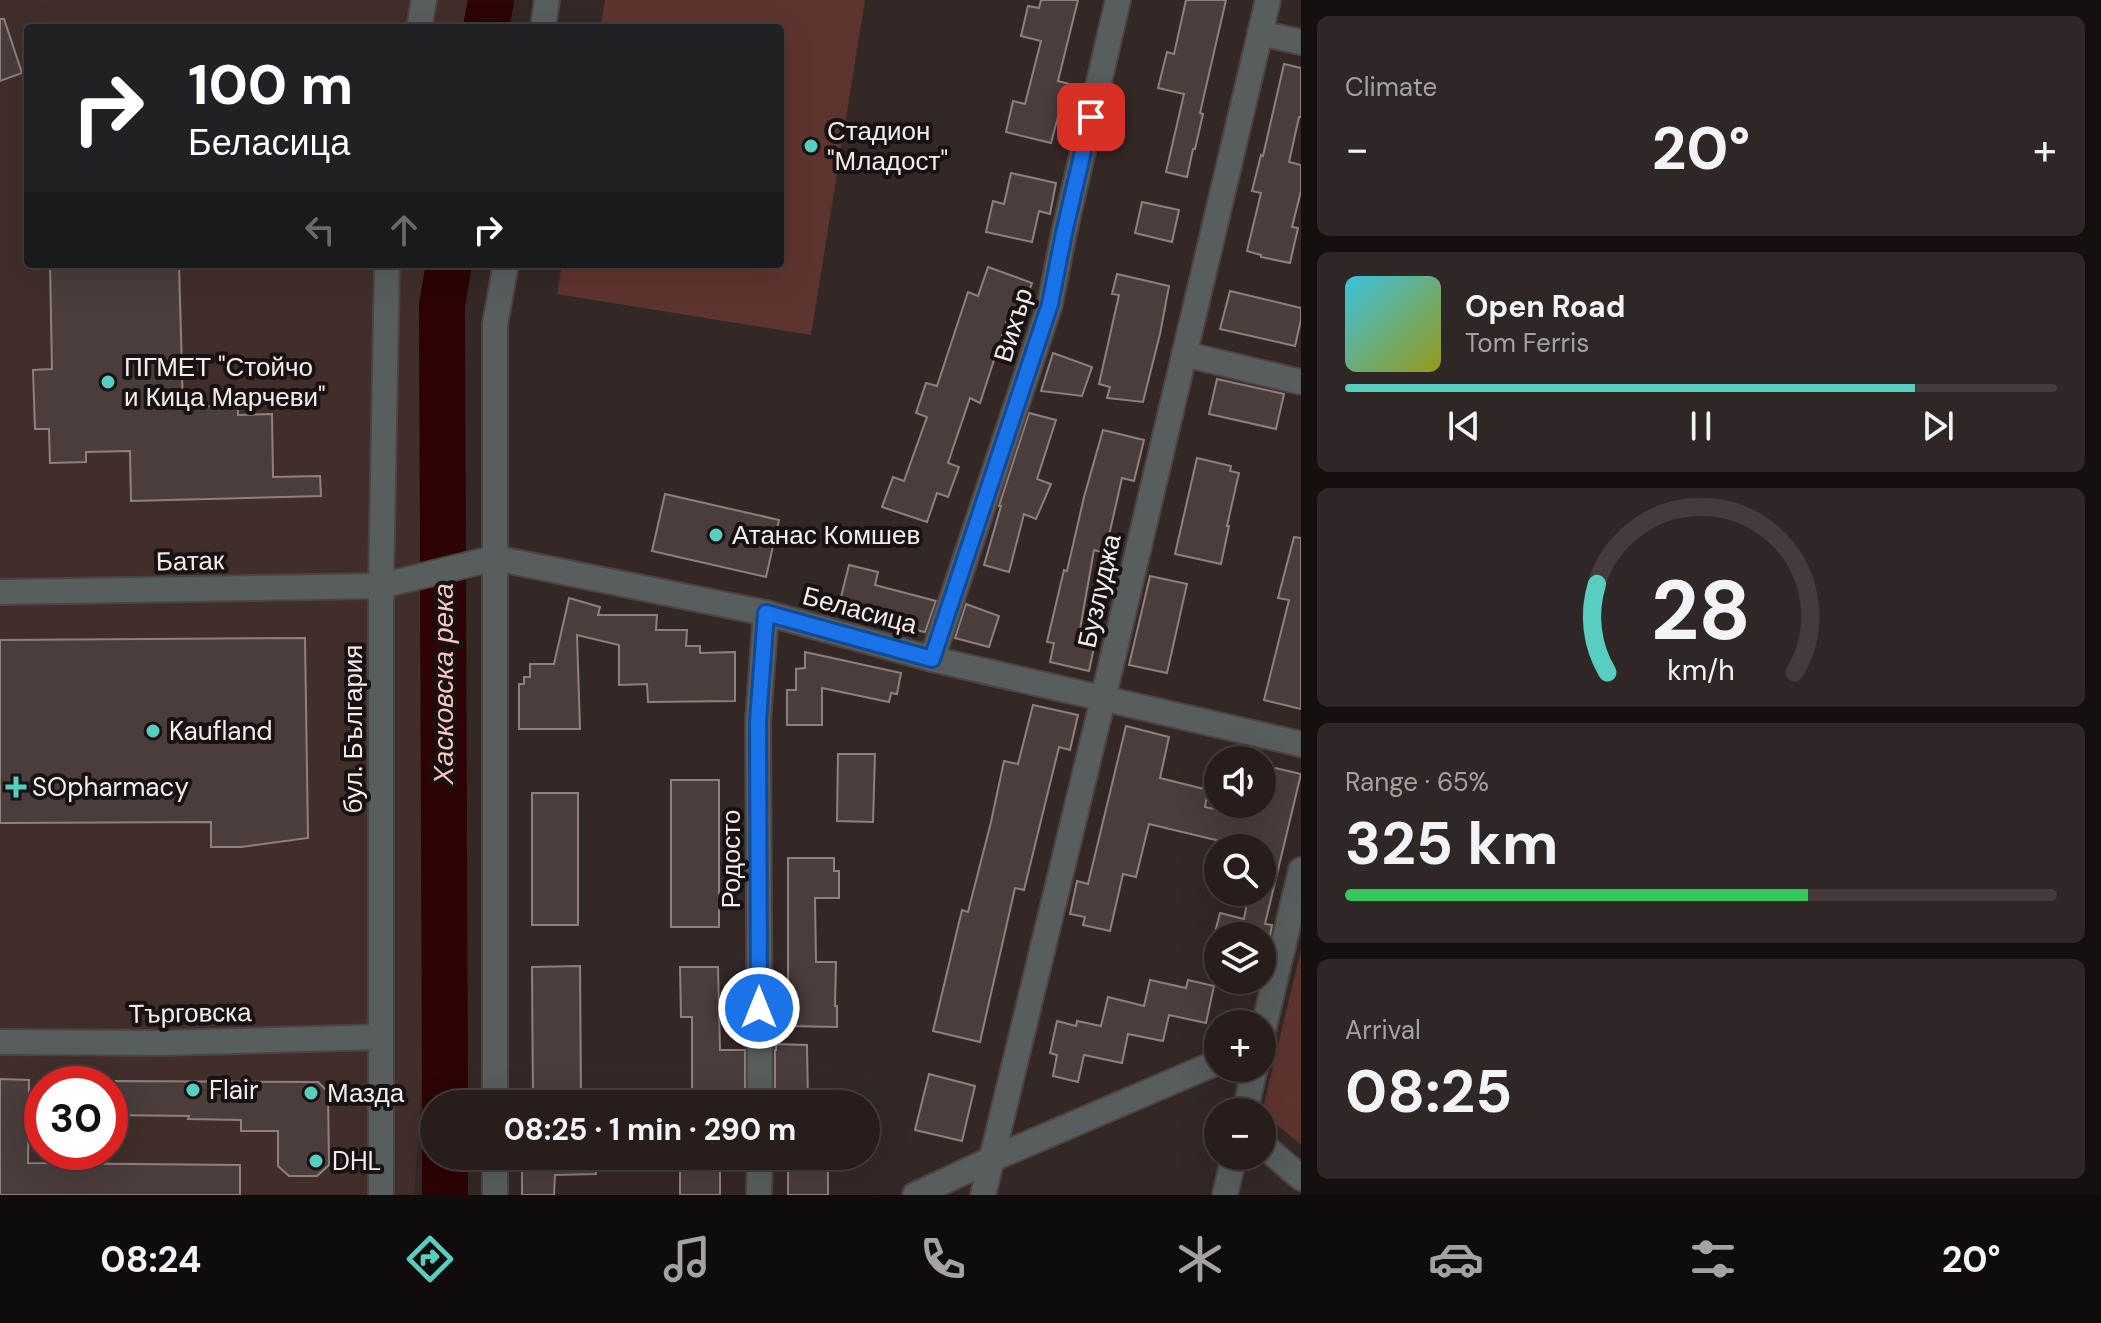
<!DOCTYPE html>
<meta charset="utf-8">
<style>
body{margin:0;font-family:"DM Sans",sans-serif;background:#2f2725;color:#f1f3f6;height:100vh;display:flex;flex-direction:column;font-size:30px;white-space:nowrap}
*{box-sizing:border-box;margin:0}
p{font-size:26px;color:#a4a2a3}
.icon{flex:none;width:44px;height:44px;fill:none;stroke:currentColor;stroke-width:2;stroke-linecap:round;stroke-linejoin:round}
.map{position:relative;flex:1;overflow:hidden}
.side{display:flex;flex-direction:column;gap:16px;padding:16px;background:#15100f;width:800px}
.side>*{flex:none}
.top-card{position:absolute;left:24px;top:24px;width:760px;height:244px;border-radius:8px;box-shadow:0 8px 32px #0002,0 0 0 2px #433c3b;background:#202124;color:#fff;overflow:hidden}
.fabs{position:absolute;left:1204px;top:746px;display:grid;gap:16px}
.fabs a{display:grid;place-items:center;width:72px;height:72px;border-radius:50%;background:#271e1c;box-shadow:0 8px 32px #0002,0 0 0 2px #433c3b;font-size:40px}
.speed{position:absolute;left:24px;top:1066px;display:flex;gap:16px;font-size:40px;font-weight:700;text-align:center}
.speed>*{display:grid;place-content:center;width:104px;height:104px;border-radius:50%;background:#271e1c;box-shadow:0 8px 32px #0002,0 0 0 2px #433c3b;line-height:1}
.speed .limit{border:12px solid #d22;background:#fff;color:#111}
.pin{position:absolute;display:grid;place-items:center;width:68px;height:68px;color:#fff;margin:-34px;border-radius:16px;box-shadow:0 4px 12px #0006}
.me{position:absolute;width:88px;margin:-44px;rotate:0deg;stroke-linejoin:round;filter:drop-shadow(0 0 6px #0008)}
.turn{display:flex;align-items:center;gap:28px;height:168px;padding:0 32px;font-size:36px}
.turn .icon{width:104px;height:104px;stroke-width:2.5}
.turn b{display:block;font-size:56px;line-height:68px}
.lanes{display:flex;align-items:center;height:76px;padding:0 32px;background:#0003;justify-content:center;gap:40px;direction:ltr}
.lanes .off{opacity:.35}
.big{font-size:60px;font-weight:700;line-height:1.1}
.side .tile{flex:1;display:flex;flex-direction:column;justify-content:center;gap:12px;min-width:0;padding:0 28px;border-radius:12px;background:#2f2725}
.side .dial{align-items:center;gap:0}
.dial svg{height:208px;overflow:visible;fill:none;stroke:#433c3b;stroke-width:7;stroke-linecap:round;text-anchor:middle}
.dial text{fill:#f1f3f6;stroke:none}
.song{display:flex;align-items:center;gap:24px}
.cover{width:96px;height:96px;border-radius:12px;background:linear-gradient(135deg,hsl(190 70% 55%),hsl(60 70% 35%))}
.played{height:8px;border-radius:4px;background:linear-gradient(90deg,#58cec0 80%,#433c3b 80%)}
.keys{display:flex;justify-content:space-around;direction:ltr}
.heat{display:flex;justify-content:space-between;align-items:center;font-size:44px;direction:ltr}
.charge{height:12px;border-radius:6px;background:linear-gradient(90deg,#34c759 65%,#433c3b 0)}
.trip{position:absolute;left:420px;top:1090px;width:460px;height:80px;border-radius:40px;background:#271e1c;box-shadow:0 8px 32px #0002,0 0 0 2px #433c3b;font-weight:700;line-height:80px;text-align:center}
.dock{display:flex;height:128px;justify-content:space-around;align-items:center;background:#100c0b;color:#a4a2a3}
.dock .icon{width:56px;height:56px}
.dock .current{color:#58cec0}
.dock b{font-size:36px;color:#f1f3f6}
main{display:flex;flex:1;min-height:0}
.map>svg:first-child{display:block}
.built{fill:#412e2b;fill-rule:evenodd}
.green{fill:#5e342f}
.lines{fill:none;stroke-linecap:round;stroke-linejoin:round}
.river{stroke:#2b0403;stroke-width:46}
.building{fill:#4a3d3b;stroke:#8f807d;stroke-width:2}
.minor-casing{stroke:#4f4341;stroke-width:28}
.minor{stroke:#585e5d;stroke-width:24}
.route-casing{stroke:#114b97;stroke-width:20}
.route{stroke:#1a73e8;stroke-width:14}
.poi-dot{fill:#58cec0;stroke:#181212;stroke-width:3}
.labels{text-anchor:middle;stroke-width:8;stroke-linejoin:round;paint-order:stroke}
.poi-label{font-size:26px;fill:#f4ecea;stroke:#181212;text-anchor:start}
.street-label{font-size:26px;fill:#f4ecea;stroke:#181212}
.water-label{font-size:28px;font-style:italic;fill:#f9c7c0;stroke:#181212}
</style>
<main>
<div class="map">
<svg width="1301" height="1195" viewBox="0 0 1301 1195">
<rect width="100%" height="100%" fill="#342826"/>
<path class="built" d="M0,0H506L502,28H28V264H469L444,444L443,501L450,601L435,896L414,1195H0ZM42,1084H110V1152H42Z"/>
<g class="green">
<polygon points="605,0 865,0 811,335 557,294 562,264 780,264 780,28 600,28"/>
<polygon points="1301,950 1301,1145 1262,1112"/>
</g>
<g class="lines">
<g class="river">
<polyline points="486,28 491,0"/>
<polyline points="445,1104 442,305 449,264"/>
<polyline points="445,1156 445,1195"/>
</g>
</g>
<g class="building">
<polygon points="1041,0 1078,0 1058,81 1077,86 1069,116 1059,113 1051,143 1006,132 1013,101 1025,104 1041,41 1021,36 1028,6 1039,8"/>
<polygon points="1186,0 1226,0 1200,113 1203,114 1195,149 1193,149 1187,177 1166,172 1184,94 1158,88 1167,52 1174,54"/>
<polygon points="0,19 4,19 22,73 0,81"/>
<polygon points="1284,64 1301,68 1301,117 1299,117 1289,162 1301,165 1301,191 1292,227 1298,228 1290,263 1261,257 1261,255 1247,251 1261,193 1252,191 1261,155 1263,156"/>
<polygon points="1011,173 1056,183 1050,214 1039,211 1032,242 986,232 993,201 1004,204"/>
<polygon points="1142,202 1179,210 1172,242 1135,233"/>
<polygon points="50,264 179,264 183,407 238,405 238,415 272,414 273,477 320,476 321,496 131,501 130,451 86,452 86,462 50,463 49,429 35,429 33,370 52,369"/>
<polygon points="988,267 1032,283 1022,312 1011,308 980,403 970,398 948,463 959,467 948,497 937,493 927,522 882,507 893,477 904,481 927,417 916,413 926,383 937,386 968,292 978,296"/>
<polygon points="1117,274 1169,286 1160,334 1143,402 1107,398 1110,387 1099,384 1119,295 1112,294"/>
<polygon points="1230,291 1301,308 1301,320 1295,346 1220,329"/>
<polygon points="1053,353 1092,367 1082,396 1041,391"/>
<polygon points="1217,379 1284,394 1276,429 1209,414"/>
<polygon points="1029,413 1056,420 1037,479 1051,484 1036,519 1024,514 1009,572 984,565 1001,506 999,506"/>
<polygon points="1103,430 1144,440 1134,481 1122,478 1105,553 1094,550 1079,635 1096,638 1089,671 1050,662 1054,643 1047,642 1064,570 1067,571 1084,497"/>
<polygon points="1197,458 1231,466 1230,471 1239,473 1227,526 1229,526 1221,564 1175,554"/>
<polygon points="665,494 779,520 766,577 652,551"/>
<polygon points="1294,537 1301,538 1301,709 1264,700 1289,600 1278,598"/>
<polygon points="849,565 878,572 875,585 936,601 925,632 896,626 899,616 840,601"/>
<polygon points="1150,576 1187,584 1167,673 1129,665"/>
<polygon points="569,598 600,607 598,615 657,615 656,630 687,630 686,646 700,646 700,653 735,652 735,701 648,702 647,684 619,685 619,645 577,635 580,729 519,729 519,684 524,684 524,677 530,677 530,664 554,664"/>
<polygon points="966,604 999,616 989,647 955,638"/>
<polygon points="305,638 308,838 241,847 211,847 211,822 0,823 0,640"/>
<polygon points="805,652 901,673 897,694 891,693 889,702 822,688 822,725 787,725 787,690 796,690 796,669 805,668"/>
<polygon points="1033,705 1078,715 1070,750 1059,747 1024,890 1015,888 980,1042 933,1031 962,910 968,912 991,822 1004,761 1018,764"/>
<polygon points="1126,726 1169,737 1160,778 1208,790 1205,807 1243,815 1246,804 1262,804 1262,765 1301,774 1265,924 1272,925 1270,936 1214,936 1220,913 1244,919 1249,892 1262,892 1262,848 1249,848 1149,824 1136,877 1123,874 1110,931 1083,925 1085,917 1070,914 1077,881 1088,884"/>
<polygon points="838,754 875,754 873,822 837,821"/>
<rect x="671" y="780" width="48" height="147"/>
<rect x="532" y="793" width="46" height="132"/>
<polygon points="788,858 834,858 834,871 839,871 839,898 815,898 816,962 836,962 835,1006 837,1006 837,1027 788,1026"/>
<polygon points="580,966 581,1101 533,1102 532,967"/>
<polygon points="680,967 718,967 720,1050 745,1050 745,1104 692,1104 692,1017 681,1017"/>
<polygon points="1150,980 1186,988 1188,980 1214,986 1206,1023 1169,1015 1163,1041 1128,1034 1122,1063 1084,1055 1078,1082 1053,1076 1057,1055 1050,1053 1057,1021 1076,1026 1077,1021 1101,1026 1108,997 1144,1006"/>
<polygon points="776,1044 807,1045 808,1102 775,1104 775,1050 776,1050"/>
<polygon points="929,1074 975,1086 962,1141 915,1130"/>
<polygon points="0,1079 29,1080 28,1163 240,1165 240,1195 0,1195"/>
<polygon points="110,1081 318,1082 328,1092 329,1165 317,1176 289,1176 278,1166 278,1131 241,1131 241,1120 188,1119 189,1116 110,1115"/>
<polygon points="522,1156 596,1156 596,1174 555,1175 554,1195 522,1195"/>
<rect x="788" y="1156" width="40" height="39"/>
<rect x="680" y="1163" width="40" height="32"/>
</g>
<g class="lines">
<defs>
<g id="minor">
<polyline points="419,28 424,0"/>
<polyline points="543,28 547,0"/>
<polyline points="1260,33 1301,42"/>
<polyline points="1184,354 1301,382"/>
<polyline points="0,592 381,586 495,558 766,613 932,659 1301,744"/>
<polyline points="932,659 1050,304 1064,233 1118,0"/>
<polyline points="1262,1035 1301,870"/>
<polyline points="0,1042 163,1043 381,1037"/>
<polyline points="495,1104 495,324 506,264"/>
<polyline points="760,1104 758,721 766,613"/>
<polyline points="1245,1112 1255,1068"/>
<polyline points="1262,1144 1301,1178"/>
<polyline points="495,1156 495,1195"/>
<polyline points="381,1195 381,586 387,264"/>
<polyline points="759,1195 760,1156"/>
<polyline points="915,1195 992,1159 1218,1062"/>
<polyline points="983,1195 1103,699 1268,0"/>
<polyline points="1225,1195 1234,1156"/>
</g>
</defs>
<use href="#minor" class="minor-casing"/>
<use href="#minor" class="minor"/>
</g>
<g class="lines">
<defs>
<polyline id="route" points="759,1008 758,721 766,613 932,659 1050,304 1064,233 1091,117"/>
</defs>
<use href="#route" class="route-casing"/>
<use href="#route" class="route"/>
</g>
<g class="poi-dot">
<circle cx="811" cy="146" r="8"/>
<circle cx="108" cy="382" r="8"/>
<circle cx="716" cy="535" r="8"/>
<circle cx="153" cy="731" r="8"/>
<path d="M12 775h8v8h8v8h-8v8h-8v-8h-8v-8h8z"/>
<circle cx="193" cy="1090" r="8"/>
<circle cx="311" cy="1093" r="8"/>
<circle cx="316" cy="1161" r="8"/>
</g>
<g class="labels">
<g class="poi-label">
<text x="827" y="140">Стадион<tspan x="827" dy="30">"Младост"</tspan></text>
<text x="124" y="376">ПГМЕТ "Стойчо<tspan x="124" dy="30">и Кица Марчеви"</tspan></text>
<text x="732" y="544">Атанас Комшев</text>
<text x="169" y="740">Kaufland</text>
<text x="32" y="796">SOpharmacy</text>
<text x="209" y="1099">Flair</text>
<text x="327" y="1102">Мазда</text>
<text x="332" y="1170">DHL</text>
</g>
<g class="street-label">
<text transform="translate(1013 325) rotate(-73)" y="9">Вихър</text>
<text transform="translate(190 561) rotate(-1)" y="9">Батак</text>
<text transform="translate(1099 591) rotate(-77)" y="9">Бузлуджа</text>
<text transform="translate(860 610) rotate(15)" y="9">Беласица</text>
<text transform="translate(353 729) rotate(-90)" y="9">бул. България</text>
<text transform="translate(731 859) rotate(-90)" y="9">Родосто</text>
<text transform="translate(190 1013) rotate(-1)" y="9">Търговска</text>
</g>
<g class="water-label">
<text transform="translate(443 684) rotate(-90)" y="10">Хасковска река</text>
</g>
</g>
</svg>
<div class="fabs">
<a><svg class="icon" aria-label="sound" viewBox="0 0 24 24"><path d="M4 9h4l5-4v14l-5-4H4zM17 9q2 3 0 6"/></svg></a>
<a><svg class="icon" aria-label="search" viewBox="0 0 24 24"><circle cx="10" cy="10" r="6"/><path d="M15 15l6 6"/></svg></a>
<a><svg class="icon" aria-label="layers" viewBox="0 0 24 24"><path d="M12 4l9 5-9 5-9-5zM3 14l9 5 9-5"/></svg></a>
<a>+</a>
<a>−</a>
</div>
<div class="speed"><div class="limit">30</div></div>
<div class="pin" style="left:1091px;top:117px;background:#d93025"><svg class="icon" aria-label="arrive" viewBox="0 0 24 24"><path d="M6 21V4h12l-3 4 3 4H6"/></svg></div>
<svg class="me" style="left:759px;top:1008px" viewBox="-20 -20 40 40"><circle r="17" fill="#1a73e8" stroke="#fff" stroke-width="3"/><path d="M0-11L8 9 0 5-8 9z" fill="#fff"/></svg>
<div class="trip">08:25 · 1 min · 290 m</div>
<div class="top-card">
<div class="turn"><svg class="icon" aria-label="right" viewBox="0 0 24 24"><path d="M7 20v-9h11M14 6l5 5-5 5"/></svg><div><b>100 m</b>Беласица</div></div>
<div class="lanes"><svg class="icon off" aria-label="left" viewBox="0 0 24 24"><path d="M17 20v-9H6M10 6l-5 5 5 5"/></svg><svg class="icon off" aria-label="ahead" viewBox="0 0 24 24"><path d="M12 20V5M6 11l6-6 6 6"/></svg><svg class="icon" aria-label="right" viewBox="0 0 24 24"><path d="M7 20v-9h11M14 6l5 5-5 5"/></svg></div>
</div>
</div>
<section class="side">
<div class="tile"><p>Climate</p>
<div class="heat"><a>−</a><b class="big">20°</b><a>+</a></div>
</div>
<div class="tile">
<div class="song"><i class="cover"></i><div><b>Open Road</b><p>Tom Ferris</p></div></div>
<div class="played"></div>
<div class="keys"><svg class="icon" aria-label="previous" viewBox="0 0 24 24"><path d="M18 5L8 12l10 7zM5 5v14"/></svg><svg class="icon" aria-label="pause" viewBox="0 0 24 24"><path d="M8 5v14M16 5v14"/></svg><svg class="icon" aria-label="next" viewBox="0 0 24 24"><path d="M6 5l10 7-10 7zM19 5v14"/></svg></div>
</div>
<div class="tile dial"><svg viewBox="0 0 100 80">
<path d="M14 69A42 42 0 1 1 86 69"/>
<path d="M14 69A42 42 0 0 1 10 35" stroke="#58cec0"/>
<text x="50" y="56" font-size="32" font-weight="700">28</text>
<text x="50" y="72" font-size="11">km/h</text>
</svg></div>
<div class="tile"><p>Range · 65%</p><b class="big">325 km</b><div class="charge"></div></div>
<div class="tile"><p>Arrival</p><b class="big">08:25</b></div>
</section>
</main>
<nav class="dock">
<b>08:24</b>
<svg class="icon current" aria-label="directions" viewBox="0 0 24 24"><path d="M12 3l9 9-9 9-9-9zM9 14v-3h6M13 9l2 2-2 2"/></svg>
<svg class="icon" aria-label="music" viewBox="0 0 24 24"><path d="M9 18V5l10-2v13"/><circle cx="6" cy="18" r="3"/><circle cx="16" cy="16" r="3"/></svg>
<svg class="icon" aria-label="phone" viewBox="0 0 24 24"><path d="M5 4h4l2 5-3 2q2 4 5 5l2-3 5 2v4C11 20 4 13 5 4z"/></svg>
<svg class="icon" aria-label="climate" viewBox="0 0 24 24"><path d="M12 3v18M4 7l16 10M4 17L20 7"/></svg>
<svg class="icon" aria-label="car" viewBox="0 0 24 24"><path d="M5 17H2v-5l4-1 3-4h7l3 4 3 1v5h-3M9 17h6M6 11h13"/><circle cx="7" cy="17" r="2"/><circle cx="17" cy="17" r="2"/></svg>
<svg class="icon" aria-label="filters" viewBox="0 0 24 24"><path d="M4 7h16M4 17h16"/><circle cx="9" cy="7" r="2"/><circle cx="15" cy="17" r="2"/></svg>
<b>20°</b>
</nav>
